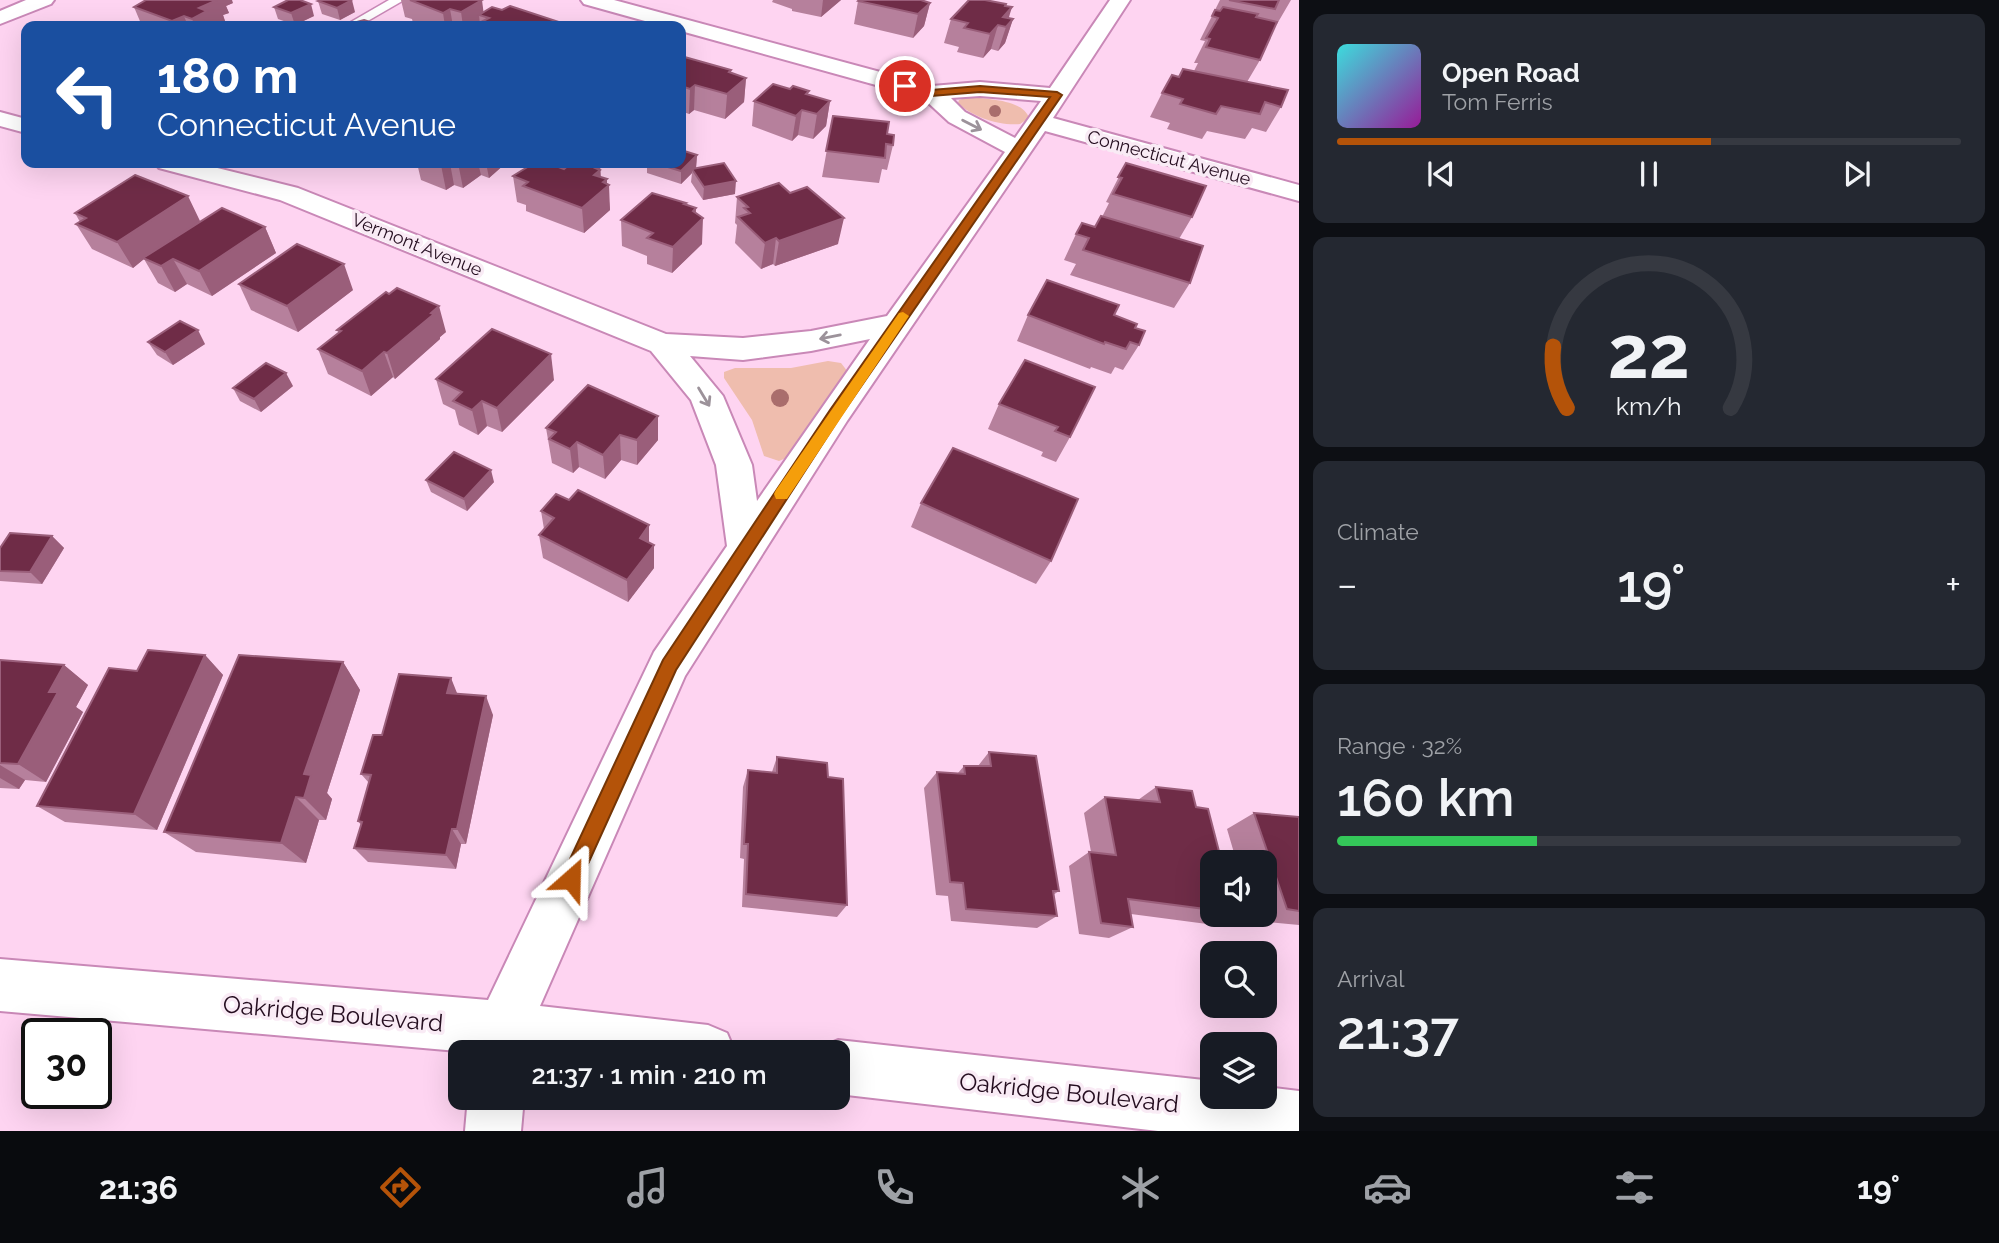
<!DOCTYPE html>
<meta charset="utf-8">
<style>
body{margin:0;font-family:Raleway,sans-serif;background:#242831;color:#f1f3f6;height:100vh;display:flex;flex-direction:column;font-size:26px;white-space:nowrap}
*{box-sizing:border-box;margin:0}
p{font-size:23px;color:#9ea1a6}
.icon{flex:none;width:38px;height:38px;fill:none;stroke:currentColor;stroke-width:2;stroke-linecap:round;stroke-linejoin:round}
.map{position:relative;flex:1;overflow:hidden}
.sheet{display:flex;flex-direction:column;gap:14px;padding:14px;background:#0d0f14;width:700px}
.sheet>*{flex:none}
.banner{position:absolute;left:21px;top:21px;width:665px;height:147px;border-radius:14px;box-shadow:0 7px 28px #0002;background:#1a4fa0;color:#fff;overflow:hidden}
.buttons{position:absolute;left:1200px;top:850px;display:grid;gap:14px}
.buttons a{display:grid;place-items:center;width:77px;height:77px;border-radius:14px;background:#171b24;box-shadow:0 7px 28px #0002;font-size:35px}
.speed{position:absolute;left:21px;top:1018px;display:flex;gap:14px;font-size:35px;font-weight:700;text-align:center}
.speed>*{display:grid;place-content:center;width:91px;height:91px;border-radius:50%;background:#171b24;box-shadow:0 7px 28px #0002;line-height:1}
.speed .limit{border:4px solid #111;border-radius:10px;background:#fff;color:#111}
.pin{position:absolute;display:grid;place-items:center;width:60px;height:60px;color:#fff;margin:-30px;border:4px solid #fff;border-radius:50%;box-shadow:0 2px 7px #0007}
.me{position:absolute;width:77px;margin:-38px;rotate:25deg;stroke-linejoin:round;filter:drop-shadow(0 0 5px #0008)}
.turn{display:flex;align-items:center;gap:24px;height:147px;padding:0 21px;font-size:32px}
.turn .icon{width:91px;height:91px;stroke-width:2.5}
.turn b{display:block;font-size:49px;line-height:60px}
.big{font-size:52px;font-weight:600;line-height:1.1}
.sheet .card{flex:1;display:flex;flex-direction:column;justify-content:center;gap:10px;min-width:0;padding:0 24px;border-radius:14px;background:#242831}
.sheet .dial{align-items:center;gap:0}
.dial svg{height:182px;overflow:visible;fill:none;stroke:#363941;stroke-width:7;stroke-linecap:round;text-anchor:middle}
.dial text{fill:#f1f3f6;stroke:none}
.song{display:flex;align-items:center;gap:21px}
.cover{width:84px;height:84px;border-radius:10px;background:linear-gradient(135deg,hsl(180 70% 55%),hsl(300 70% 35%))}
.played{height:7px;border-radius:4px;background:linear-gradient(90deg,#b45309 60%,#363941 60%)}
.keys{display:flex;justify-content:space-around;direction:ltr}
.heat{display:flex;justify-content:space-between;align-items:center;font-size:38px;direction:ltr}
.charge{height:10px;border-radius:5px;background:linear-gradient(90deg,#34c759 32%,#363941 0)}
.trip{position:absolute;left:448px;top:1040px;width:402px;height:70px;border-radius:14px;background:#171b24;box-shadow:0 7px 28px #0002;font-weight:600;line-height:70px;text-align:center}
.tabs{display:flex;height:112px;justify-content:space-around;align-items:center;background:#090b0e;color:#9ea1a6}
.tabs .icon{width:49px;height:49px}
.tabs .selected{color:#b45309}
.tabs b{font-size:32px;color:#f1f3f6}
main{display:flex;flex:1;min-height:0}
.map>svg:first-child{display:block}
.green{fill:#efbdae}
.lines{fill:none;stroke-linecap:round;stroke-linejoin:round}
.service-casing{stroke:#c988b7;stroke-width:3}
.minor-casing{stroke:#c988b7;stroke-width:4}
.primary-casing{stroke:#c988b7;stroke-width:4}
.service{fill:#fff;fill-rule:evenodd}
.minor{fill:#fff;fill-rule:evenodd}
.primary{fill:#fff;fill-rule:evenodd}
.tree{fill:#a96d6c}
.wall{fill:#b6809c}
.shaded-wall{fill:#9a5e7a}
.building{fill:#6f2c47;stroke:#9a5e7a;stroke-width:2}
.oneway{stroke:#9c929a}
.route{fill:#b45309;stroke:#753606;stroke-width:2}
.slow{fill:#f59e0b}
.labels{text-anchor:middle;stroke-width:7;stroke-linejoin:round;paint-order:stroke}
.far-street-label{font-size:18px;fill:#240d1f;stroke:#f9ebf5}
.near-street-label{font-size:24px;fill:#240d1f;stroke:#f9ebf5}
</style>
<main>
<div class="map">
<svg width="1299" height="1131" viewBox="0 0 1299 1131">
<rect width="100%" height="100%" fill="#fed4f1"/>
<g class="green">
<path d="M968,97C985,99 1023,99 1029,118L1020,124C1000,126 972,117 958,103L959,100Z"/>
<polygon points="828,361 841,363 848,372 786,458 779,461 764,456 752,420 724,378 724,372 735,368 791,368"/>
</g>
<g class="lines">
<defs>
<polygon id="service" points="389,0 404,0 359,26 344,26"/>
<g id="minor">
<path d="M581,0H614L932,86L980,82L1050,88L1110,0H1130L1053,118L1299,185V201L1045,131L847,421L685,676L540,1006L708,1025L727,1033L735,1052H469L0,1011V959L488,1000L654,652L727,546L716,465L691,400L651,351L280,200L159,168L155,163H197L298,188L666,334L743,338L811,331L887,316L1005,152L949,122L923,98L681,31V26H663L584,4ZM980,96L1041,101L1015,138L965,112L951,98ZM870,339L757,501L752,465L723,396L690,356L743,360L811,351Z"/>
<polygon points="0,112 26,119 26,133 0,126"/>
<polygon points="838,1040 1213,1081 1213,1097 1265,1097 1265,1087 1299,1091 1299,1131 1158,1131 838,1094 838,1052 817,1052 819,1048"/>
<polygon points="468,1097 524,1097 521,1131 465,1131"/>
</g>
<polygon id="primary" points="26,0 54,0 51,4 0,24 0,11"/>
</defs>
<use href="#service" class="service-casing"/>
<use href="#minor" class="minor-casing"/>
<use href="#primary" class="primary-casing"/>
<use href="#service" class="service"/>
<use href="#minor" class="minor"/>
<use href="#primary" class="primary"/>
</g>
<g class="tree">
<circle cx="995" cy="111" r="6"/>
<circle cx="780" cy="398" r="9"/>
</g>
<g class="wall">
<polygon points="401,0 481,0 483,12 502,10 559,22 559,26 422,26 413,23 412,19 405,17"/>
<polygon points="773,0 841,0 821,17 792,11 792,9 772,2"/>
<polygon points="1220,0 1291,0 1277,24 1276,24 1260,60 1247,82 1281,107 1266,132 1252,128 1245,139 1207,131 1202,139 1167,129 1170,123 1150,117 1162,93 1179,77 1194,71 1198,63 1194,63 1205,41 1200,40"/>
<polygon points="318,1 355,12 340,20 322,14"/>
<polygon points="858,1 930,3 924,26 913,38 854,24"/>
<polygon points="233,3 226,6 229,13 223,15 226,24 221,26 142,26 134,7"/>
<polygon points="1006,6 1008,18 1013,19 1005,43 998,51 991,49 983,58 957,52 959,47 944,43 951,19"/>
<polygon points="274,7 314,16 295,25 278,19"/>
<polygon points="681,56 731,70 731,73 746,78 744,102 725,119 694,110 689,114 681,111"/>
<polygon points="809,95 830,101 826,126 813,139 798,135 792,141 752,126 754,101"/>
<polygon points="833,116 887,134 893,145 887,170 882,169 879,183 822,177"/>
<polygon points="697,155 696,168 735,194 703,200 691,182 692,173 681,184 647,173 647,163 681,163"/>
<polygon points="417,163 506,163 489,178 481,175 463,188 454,185 446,190 421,180"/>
<polygon points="534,163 550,163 550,164 564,169 600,164 601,177 607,184 610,210 584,233 526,211 526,205 517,202 513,176"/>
<polygon points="1126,163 1192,217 1179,239 1190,283 1174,308 1070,275 1076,264 1064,260 1076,234 1095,227 1102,217 1109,203 1106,202"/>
<polygon points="737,197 838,244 775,266 773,264 761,269 735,243 737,225 735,223"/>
<polygon points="686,205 696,208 696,213 702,244 672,273 647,264 647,256 622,246 621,220"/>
<polygon points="75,213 200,221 188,230 265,227 276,253 212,296 187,284 175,292 158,283 144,259 133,268 92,249 76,224 80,222"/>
<polygon points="239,284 353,290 298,332 251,310"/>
<polygon points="1028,315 1114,315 1135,328 1139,345 1123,370 1115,367 1111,374 1091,367 1090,369 1017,341"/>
<polygon points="337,330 446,332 440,337 440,339 395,379 393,377 371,396 328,374 318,349 339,333"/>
<polygon points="148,342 205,344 173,365 157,355"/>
<polygon points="1025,360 1070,437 1056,462 1041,456 1043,452 988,429 999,404"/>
<polygon points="436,379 554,380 502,432 487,426 478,435 459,425 455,410 443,404"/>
<polygon points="293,386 261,412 240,401 233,388"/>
<polygon points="658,416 658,440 637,465 621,460 605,479 579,467 573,473 552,463 546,428"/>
<polygon points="426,480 494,482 467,511 431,492"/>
<polygon points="921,503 1051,561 1036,584 911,527"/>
<polygon points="541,511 649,543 654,545 654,568 628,602 543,558 539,535 544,529"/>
<polygon points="52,536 64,548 42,584 0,581 0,548"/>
<polygon points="205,655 223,675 157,830 65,822 37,806 137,671"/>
<polygon points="0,660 64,665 88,685 76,707 83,712 46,782 25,780 19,789 0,788"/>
<polygon points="343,662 360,690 327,793 332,799 326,820 319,820 306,863 196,852 164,832"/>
<polygon points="457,694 493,715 466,844 461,844 456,869 368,862 354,848 361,825 358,821 369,783 361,774 382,735"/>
<polygon points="989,752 1059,891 1053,895 1057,916 1037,928 951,921 948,896 936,895 924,788 937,772 958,773 964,766 978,766"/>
<polygon points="777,757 828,777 847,905 837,917 742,907 744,859 740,858 743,787 748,770 772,772"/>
<polygon points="1156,787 1213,863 1213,915 1229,915 1207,924 1131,914 1133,927 1109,938 1079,934 1069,866 1089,852 1091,852 1084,813 1105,797 1138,800"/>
<polygon points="1254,813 1299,817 1299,925 1256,921 1254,915 1265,915 1265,863 1237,863 1227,829"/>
</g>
<g class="shaded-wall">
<polygon points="207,0 232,0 233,3 226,6 229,13 223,15 226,24 221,26 195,26 192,19"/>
<polygon points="352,0 355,12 340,20 337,8"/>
<polygon points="482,0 484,16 479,15 480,25 477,24 478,26 463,26 461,12"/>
<polygon points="823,0 841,0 821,17"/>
<polygon points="930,3 924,26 913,38 918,14"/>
<polygon points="311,4 314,16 295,25 291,13"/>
<polygon points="1012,7 1006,27 1003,17"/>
<polygon points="450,9 453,26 445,26 443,13"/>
<polygon points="184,16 188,26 174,26 172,21"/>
<polygon points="1013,19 1005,43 998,51 1006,27"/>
<polygon points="998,25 991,49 983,58 990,34"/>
<polygon points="731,70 729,93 746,78 744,102 725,119 729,72"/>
<polygon points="695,85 694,110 689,114 690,89"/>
<polygon points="830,101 826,126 813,139 817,114"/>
<polygon points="802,110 798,135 792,141 796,116"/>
<polygon points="697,155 696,168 692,169 692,173 681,184 681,171"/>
<polygon points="444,163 450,163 454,185 446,190 441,165"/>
<polygon points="458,163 478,163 481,175 463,188"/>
<polygon points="486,163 506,163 489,178"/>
<polygon points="600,164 601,191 603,182 607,179 607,186 609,185 610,210 584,233 582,208 595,168"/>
<polygon points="736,181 735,194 703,200 704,187"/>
<polygon points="188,196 200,221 146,259 143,258 144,259 133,268 117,242"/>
<polygon points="696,208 695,226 703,218 702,244 672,273 673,247 693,211"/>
<polygon points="844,218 838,244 775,266 779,241"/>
<polygon points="265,227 276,253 212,296 199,271"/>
<polygon points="776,238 773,264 761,269 765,243"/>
<polygon points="173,259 187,284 175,292 161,266"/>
<polygon points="344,264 353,290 298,332 287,306"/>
<polygon points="439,306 446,332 440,337 440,339 395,379 387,353"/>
<polygon points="198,330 205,344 173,365 165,352"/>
<polygon points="384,352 393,377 371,396 362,371"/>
<polygon points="551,354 554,380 502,432 497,408"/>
<polygon points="286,373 293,386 261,412 254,399"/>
<polygon points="482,401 487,426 478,435 472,410"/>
<polygon points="658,416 658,440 637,465 637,440"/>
<polygon points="620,435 621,460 605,479 603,455"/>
<polygon points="577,442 579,467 573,473 570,449"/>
<polygon points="491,470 494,482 467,511 464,499"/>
<polygon points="649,525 649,548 640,538"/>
<polygon points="52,536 64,548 42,584 30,572"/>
<polygon points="654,545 654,568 628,602 627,580"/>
<polygon points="205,655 223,675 157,830 134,814"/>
<polygon points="343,662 360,690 327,793 332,799 326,820 304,798 304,774"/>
<polygon points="64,665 88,685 76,707 83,712 46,782 18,764 49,692"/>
<polygon points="451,678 459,698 447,693"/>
<polygon points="486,696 493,715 466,844 457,829"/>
<polygon points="0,765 25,780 19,789 0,778"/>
<polygon points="296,797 319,820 306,863 281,843"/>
<polygon points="452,829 461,844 456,869 446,855"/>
</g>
<g class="building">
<polygon points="146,0 217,0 199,8 207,11 192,19 184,16 172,21 134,7"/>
<polygon points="288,0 300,0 311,4 291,13 274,7"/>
<polygon points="321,0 352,0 337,8 318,1"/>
<polygon points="410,0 482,0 461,12 450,9 443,13"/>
<polygon points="859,0 921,0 930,3 918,14 858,1"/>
<polygon points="969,0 985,0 1006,4 1005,6 1012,7 1003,17 1013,19 1006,27 998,25 990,34 964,28 968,23 951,19"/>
<polygon points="1229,0 1279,0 1275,9"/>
<polygon points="510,6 559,22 553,26 484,26 477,24 489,18 479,15 492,7 502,10"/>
<polygon points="1223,7 1258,14 1256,17 1277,22 1260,60 1206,47 1210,39 1206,38 1218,18 1212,16 1215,10 1220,11"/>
<polygon points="364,20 382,26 353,26 357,24 353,23"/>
<polygon points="681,56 731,70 729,72 746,78 727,94 695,85 690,89 681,86"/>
<polygon points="1183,69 1288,90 1281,107 1265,102 1260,114 1221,106 1216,114 1180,104 1183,99 1162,93 1172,75 1179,77"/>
<polygon points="773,84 790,89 793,86 809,91 806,94 830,101 817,114 802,110 796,116 754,101"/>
<polygon points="833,116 889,122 887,134 894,135 893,145 886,144 885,158 826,151"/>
<polygon points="681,150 697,155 681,171 655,163 681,163"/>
<polygon points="534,163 548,163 564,169 571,163 595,163 600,164 595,168 600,170 594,175 607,179 603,182 609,185 582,208 523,186 528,182 513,176"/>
<polygon points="724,163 736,181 704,187 692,169"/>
<polygon points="1126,163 1206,186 1192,217 1113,194 1122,178 1118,177"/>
<polygon points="135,175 188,196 117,242 76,224 86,218 75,213"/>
<polygon points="779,183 790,193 807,187 844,218 779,241 776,238 765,243 738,217 750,213 744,208 748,207 737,197"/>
<polygon points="652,193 686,203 684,204 696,208 693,211 703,218 673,247 647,238 653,233 621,220"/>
<polygon points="222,208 265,227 199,271 173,259 161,266 143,258"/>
<polygon points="1101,216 1203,246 1190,283 1083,250 1089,238 1076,234 1082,223 1095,227"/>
<polygon points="297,244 344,264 287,306 239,284"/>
<polygon points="1047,280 1119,305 1114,315 1137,324 1135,328 1145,331 1139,345 1130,342 1126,349 1105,342 1104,344 1028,315"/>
<polygon points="397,288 439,306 431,313 434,314 387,353 384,352 362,371 318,349 341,331 337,330 386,292 389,294"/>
<polygon points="180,321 198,330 165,352 148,342"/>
<polygon points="492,329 551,354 497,408 482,401 472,410 453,401 462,392 436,379"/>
<polygon points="1025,360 1095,387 1070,437 1055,431 1058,427 999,404"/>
<polygon points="266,363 286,373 254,399 233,388"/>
<polygon points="588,385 658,416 637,440 620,435 603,455 577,442 570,449 549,439 556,432 546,428"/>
<polygon points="953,448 1078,499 1051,561 921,503"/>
<polygon points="454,452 491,470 464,499 426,480"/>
<polygon points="578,490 649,525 640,538 654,545 627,580 539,535 554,518 541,511 556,494 569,500"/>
<polygon points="10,533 52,536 30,572 0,571 0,548"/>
<polygon points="148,650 205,655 134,814 37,806 109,668 137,671"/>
<polygon points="239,655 343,662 304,774 311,775 304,798 296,797 281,843 164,832"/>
<polygon points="0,660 64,665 49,692 58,692 18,764 0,763"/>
<polygon points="399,674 451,678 447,693 486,696 457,829 452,829 446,855 354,848 362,822 358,821 371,775 361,774 373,735 382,735"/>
<polygon points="989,752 1036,756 1059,891 1053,891 1057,916 966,909 963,883 950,882 937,772 965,774 964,766 991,766"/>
<polygon points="777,757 827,763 828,777 843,779 847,905 746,894 748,844 744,844 748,770 777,773"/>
<polygon points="1156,787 1192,791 1196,807 1208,809 1222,863 1213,863 1213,910 1128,899 1133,927 1101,923 1089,852 1116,855 1105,797 1160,802"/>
<polygon points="1254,813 1299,817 1299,911 1287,909"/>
</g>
<defs><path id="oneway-shaft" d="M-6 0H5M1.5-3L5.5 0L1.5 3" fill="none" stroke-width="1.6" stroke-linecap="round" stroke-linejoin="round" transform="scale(1.75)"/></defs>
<g class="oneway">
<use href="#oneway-shaft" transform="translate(972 125) rotate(27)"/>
<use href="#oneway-shaft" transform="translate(830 337) rotate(169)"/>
<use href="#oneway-shaft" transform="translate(704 397) rotate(59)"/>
</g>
<polygon class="route" points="905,83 931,90 980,86 1057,92 1062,95 840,417 676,670 578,886 571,889 564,886 561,879 564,872 663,660 830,410 1050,97 980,92 931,96 902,88 900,86"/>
<polygon class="slow" points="903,312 909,316 787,499 776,499 774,494 776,490 899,313"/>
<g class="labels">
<g class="far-street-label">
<text transform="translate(1169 158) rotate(15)" y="6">Connecticut Avenue</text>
<text transform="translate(417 245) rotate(22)" y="6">Vermont Avenue</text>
</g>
<g class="near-street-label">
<text transform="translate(333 1014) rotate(5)" y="8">Oakridge Boulevard</text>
<text transform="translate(1069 1093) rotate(6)" y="8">Oakridge Boulevard</text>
</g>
</g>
</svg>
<div class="buttons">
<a><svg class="icon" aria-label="sound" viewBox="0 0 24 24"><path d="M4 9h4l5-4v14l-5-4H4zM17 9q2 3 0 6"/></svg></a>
<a><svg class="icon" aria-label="search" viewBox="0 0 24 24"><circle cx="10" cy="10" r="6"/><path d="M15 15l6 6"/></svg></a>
<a><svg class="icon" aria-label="layers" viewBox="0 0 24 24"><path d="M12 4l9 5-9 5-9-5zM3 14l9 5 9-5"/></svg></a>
</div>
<div class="speed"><div class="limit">30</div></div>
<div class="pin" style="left:905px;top:86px;background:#d93025"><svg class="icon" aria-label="arrive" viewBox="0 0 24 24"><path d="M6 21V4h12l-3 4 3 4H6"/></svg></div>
<svg class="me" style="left:571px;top:879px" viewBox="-20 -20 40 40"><path d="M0-17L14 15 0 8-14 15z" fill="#b45309" stroke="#fff" stroke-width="4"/></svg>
<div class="trip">21:37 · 1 min · 210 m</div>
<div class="banner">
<div class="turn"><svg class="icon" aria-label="left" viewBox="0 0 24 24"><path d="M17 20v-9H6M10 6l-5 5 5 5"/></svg><div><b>180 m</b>Connecticut Avenue</div></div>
</div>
</div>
<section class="sheet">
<div class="card">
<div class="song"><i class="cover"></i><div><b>Open Road</b><p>Tom Ferris</p></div></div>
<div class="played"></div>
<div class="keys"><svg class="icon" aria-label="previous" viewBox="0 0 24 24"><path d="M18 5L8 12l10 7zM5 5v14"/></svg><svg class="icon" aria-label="pause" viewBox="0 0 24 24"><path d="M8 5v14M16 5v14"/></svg><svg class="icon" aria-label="next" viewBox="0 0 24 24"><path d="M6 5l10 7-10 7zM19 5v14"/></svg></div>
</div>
<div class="card dial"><svg viewBox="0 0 100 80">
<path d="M14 69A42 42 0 1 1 86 69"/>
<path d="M14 69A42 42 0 0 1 8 42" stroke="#b45309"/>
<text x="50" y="56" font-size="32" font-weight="700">22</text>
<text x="50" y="72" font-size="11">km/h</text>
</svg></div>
<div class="card"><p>Climate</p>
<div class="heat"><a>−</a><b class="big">19°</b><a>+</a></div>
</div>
<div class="card"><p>Range · 32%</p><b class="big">160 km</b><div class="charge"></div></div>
<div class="card"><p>Arrival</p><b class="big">21:37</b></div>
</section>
</main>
<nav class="tabs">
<b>21:36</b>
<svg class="icon selected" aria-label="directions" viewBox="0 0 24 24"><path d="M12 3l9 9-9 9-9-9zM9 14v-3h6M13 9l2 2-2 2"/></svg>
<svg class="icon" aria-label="music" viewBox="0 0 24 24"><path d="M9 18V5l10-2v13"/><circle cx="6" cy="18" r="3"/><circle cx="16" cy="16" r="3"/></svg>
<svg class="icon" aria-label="phone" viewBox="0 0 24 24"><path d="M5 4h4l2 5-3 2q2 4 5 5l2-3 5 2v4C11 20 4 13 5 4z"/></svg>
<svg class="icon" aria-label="climate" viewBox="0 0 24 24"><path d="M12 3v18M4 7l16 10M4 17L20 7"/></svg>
<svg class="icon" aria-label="car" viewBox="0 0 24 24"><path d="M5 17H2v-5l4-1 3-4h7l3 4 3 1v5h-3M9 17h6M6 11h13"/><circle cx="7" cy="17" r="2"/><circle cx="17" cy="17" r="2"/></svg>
<svg class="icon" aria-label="filters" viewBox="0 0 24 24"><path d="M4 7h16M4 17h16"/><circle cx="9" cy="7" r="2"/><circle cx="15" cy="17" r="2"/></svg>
<b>19°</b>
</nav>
